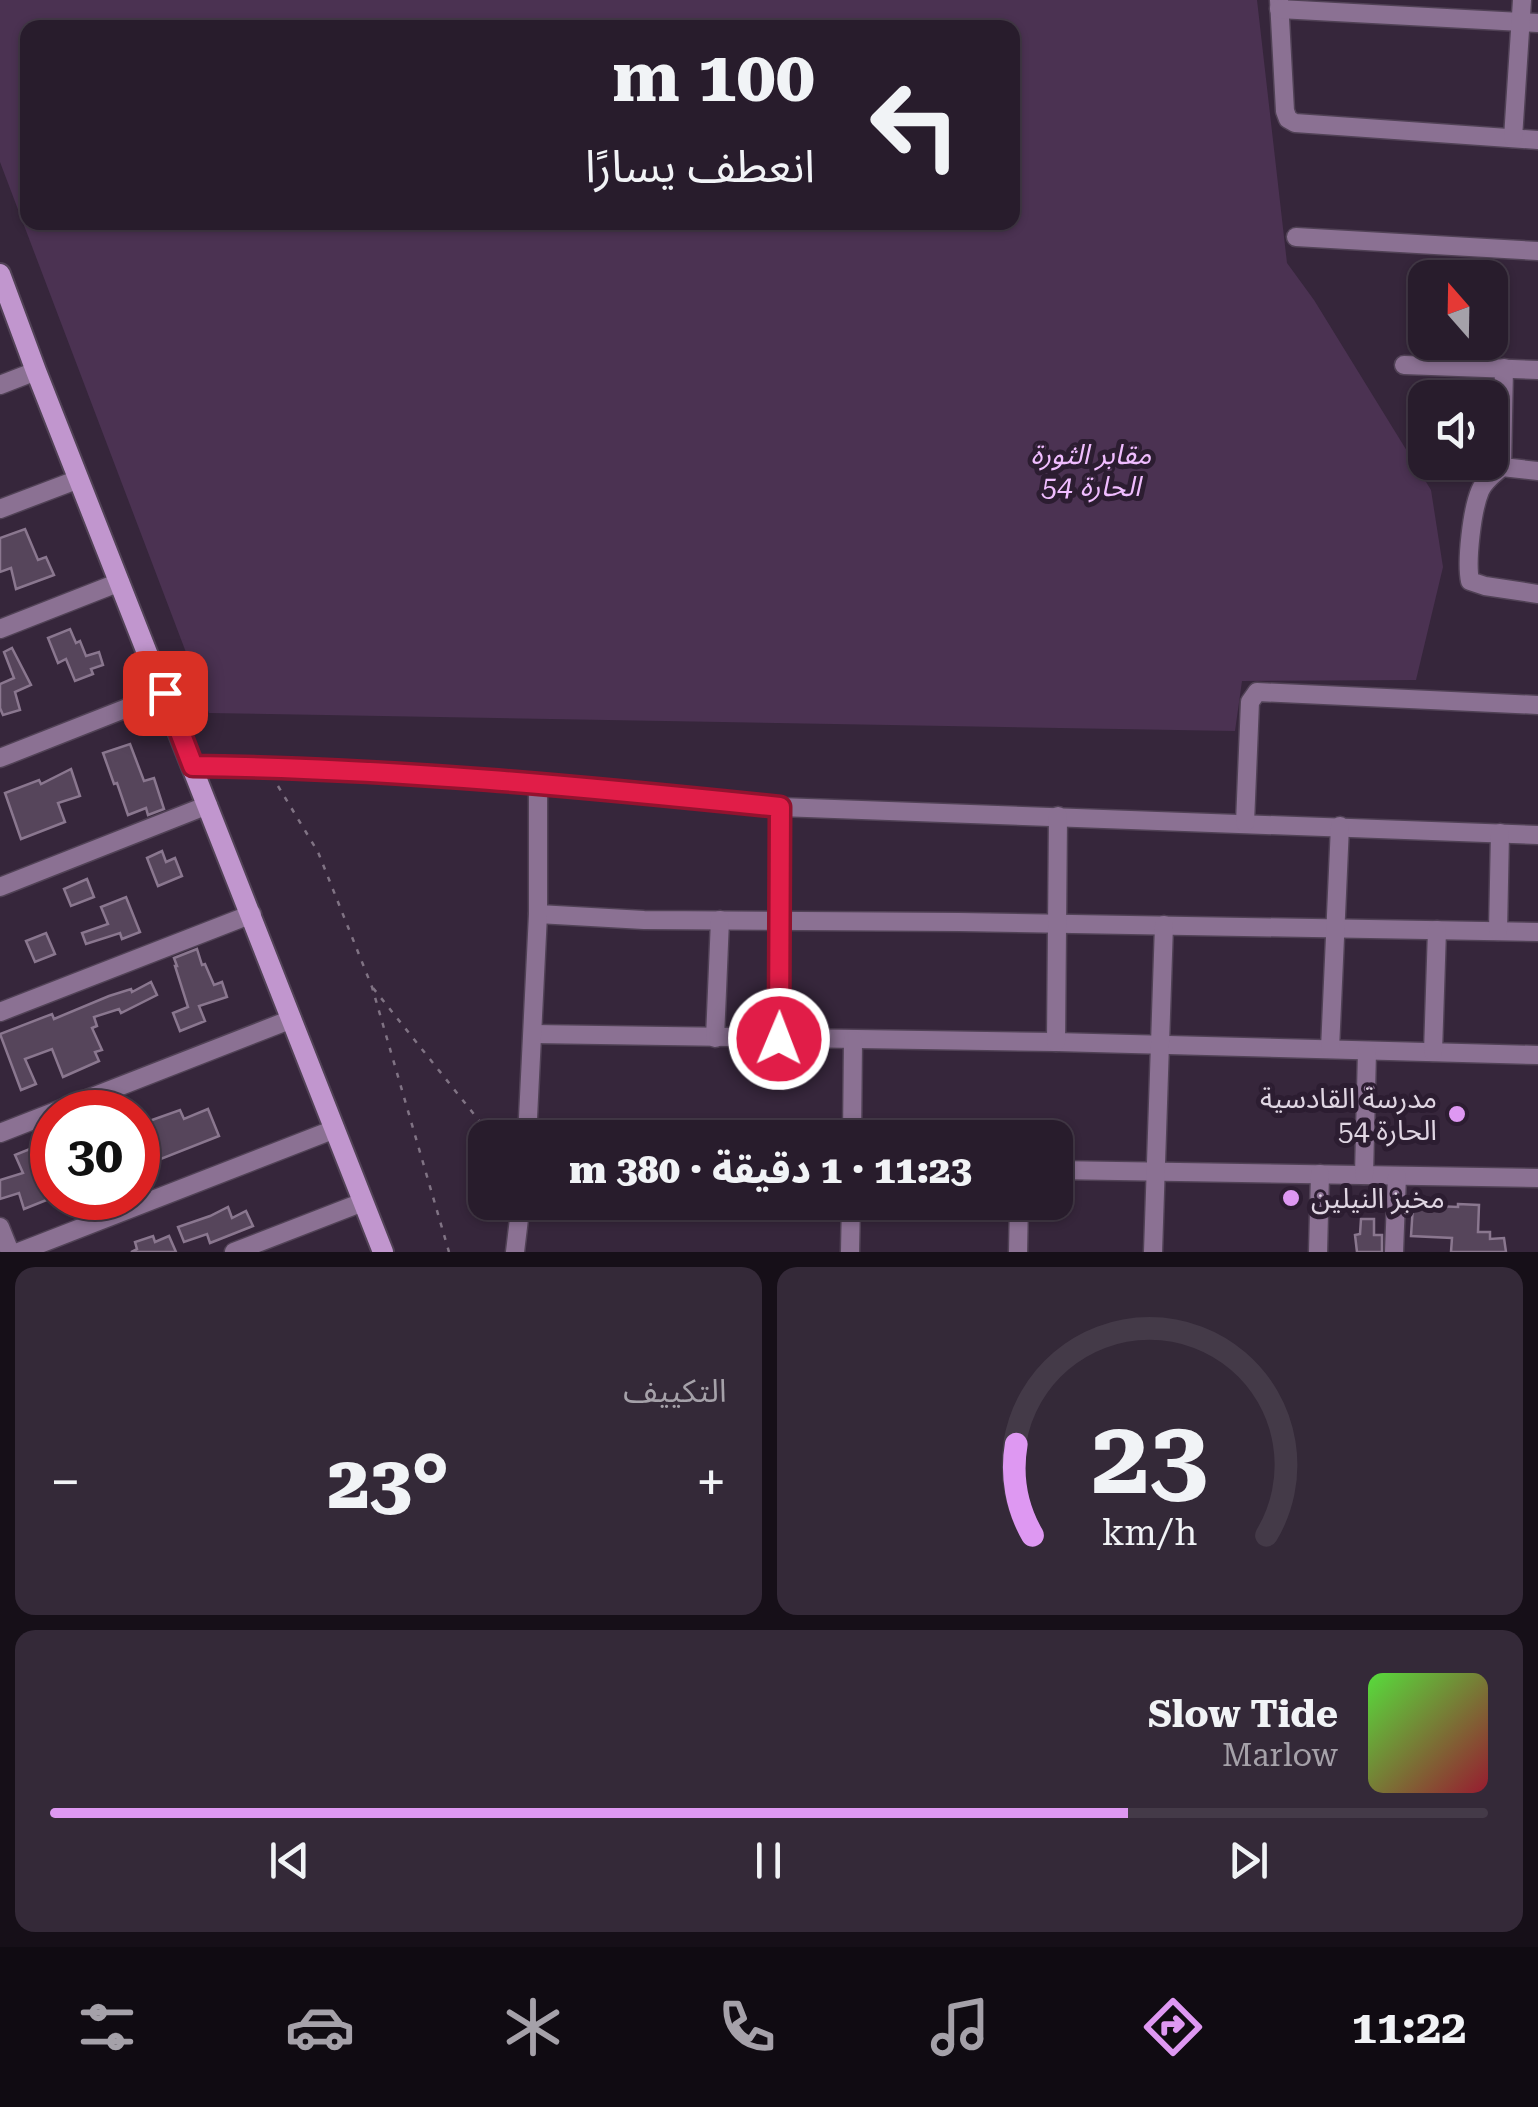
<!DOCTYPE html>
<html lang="ar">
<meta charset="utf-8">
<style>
body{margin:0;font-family:"Roboto Serif","Noto Sans Arabic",serif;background:#342938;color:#f1f3f6;direction:rtl;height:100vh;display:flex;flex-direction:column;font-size:38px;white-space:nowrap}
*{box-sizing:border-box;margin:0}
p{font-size:32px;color:#a5a1a9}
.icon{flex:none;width:55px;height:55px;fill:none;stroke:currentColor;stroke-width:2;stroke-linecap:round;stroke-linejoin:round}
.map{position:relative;height:1252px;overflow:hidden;direction:ltr}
.side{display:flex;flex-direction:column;gap:15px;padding:15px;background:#160f18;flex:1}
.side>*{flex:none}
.guide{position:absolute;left:20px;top:20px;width:1000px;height:210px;border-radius:20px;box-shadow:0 2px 8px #0004,0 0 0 2px #443a48;direction:rtl;background:#281c2c;color:#f1f3f6;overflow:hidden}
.needle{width:65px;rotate:340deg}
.controls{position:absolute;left:1408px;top:260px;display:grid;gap:20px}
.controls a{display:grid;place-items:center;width:100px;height:100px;border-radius:20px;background:#281c2c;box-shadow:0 2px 8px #0004,0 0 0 2px #443a48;font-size:50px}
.speed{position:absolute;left:30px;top:1090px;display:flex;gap:20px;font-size:50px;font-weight:700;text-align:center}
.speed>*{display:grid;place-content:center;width:130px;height:130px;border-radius:50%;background:#281c2c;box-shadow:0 2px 8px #0004,0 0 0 2px #443a48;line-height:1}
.speed .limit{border:15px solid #d22;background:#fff;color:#111}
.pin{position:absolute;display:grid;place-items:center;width:85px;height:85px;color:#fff;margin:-42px;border-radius:20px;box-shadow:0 5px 15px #0006}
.me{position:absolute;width:110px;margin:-55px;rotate:1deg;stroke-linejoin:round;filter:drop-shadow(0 0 8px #0008)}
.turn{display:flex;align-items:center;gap:35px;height:210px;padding:0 40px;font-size:45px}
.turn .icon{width:130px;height:130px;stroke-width:2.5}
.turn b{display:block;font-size:70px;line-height:85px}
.big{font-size:75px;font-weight:800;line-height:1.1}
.side .widget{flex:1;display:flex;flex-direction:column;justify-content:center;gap:15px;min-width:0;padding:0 35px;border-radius:20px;background:#342938}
.side .dial{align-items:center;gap:0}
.dial svg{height:260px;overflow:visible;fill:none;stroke:#443a48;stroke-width:7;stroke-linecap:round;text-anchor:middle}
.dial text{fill:#f1f3f6;stroke:none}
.song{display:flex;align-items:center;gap:30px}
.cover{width:120px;height:120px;border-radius:15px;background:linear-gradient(135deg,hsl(110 70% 55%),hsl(350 70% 35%))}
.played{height:10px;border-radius:5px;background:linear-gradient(90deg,#de98f2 75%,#443a48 75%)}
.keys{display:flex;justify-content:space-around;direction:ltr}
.heat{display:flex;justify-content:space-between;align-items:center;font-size:55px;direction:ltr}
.side .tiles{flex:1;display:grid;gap:15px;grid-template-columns:1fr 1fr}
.widget:last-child{grid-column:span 2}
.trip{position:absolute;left:468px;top:1120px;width:605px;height:100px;border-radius:20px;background:#281c2c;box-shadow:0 2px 8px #0004,0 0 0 2px #443a48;font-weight:800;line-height:100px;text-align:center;direction:rtl}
.dock{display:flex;height:160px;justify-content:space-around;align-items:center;background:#100b12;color:#a5a1a9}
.dock .icon{width:70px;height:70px}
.dock .current{color:#de98f2}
.dock b{font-size:45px;color:#f1f3f6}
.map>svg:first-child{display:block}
.green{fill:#4b3252;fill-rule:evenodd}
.building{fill:#56455b;stroke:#8a778f;stroke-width:2.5}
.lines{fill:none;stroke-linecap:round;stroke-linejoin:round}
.minor-casing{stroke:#514256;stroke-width:21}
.secondary-casing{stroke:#514256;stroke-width:24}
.path{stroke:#807384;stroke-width:2.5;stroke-dasharray:5 8;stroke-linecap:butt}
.minor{stroke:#8b7193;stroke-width:18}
.secondary{stroke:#c196ce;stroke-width:20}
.route-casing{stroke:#92132f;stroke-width:25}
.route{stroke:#e11d48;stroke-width:18}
.poi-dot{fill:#de98f2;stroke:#2c1d31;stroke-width:4}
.labels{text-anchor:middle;stroke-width:10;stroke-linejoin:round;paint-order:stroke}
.park-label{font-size:28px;font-style:italic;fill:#f0bdff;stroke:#2c1d31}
.poi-label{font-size:28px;fill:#e0d6e3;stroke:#2c1d31;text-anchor:end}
</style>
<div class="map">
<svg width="1538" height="1252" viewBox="0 0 1538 1252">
<rect width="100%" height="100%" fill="#36263b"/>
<path class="green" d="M0,0H1257L1287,263L1314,300L1431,490L1443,567L1416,680L1242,681L1235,731L209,713L0,162ZM28,28H1012V222H28Z"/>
<g class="building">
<polygon points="25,529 38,560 46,557 54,575 16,589 11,568 0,572 0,538"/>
<polygon points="70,629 76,643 80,641 86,656 99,652 103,665 91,669 93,674 75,681 66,659 58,663 48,638"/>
<polygon points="12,648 31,685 15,692 20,710 3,715 0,708 0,684 14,678 4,652"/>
<polygon points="130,744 144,781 154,778 164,809 148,815 146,808 128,815 117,783 114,784 103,753"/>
<polygon points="71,769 80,796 58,803 65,822 21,839 5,793 39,780 41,784"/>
<polygon points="162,851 166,862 175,858 182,876 158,886 147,858"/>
<polygon points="87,879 94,897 71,906 64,889"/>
<polygon points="126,897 140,932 122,939 120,933 86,944 82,933 108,924 101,907"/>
<polygon points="46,933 55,954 35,962 26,941"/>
<polygon points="197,949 202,965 205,964 214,985 222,982 227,997 199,1006 205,1021 180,1031 173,1013 188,1007 175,966 177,966 174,958"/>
<polygon points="151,982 157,995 121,1013 119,1009 94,1017 97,1026 92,1028 102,1050 95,1052 99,1061 63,1077 52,1049 25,1059 36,1084 21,1090 0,1034 52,1014 54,1019 109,996 131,989 132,992"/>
<polygon points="208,1109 219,1136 138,1168 138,1125 180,1110 184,1119"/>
<polygon points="52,1140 52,1159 42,1162 43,1165 36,1167 49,1199 24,1209 19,1193 0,1199 0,1180 23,1173 15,1155"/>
<polygon points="1458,1204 1479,1205 1478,1232 1490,1232 1490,1239 1504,1238 1506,1252 1451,1252 1452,1238 1411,1236 1413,1205 1458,1207"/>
<polygon points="228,1207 232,1218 246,1211 253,1226 210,1243 207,1234 184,1242 178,1227 210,1216"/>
<polygon points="1361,1219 1374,1219 1374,1235 1382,1235 1382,1252 1357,1252 1355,1235 1360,1234"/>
<polygon points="153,1236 155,1242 169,1236 176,1252 131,1252 137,1249 135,1242"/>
</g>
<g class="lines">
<defs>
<g id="minor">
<polyline points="1279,0 1285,111 1288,119 1295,123 1538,140"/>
<polyline points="1279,9 1538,23"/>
<polyline points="1513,138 1522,0"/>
<polyline points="1296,237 1538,251"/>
<polyline points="1404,365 1538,370"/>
<polyline points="1504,368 1502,467 1538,471"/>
<polyline points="0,385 36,371"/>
<path d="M1502,467C1494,474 1484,481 1480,491C1472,510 1466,561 1470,581L1485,586L1538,594"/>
<polyline points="0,509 79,479"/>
<polyline points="0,629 120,582"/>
<polyline points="0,758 165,693"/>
<polyline points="193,766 266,767 403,773 538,783 780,807 1538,835"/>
<polyline points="1245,823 1250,702 1257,692 1538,705"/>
<polyline points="0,887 208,805"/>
<polyline points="538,914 644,920 959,922 1538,932"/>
<polyline points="1498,931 1500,833"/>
<polyline points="0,1012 252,914"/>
<polyline points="534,1034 1056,1042 1538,1055"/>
<polyline points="715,1038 720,920"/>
<polyline points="779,1039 780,807"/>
<polyline points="1056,1042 1058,816"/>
<polyline points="1330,1049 1340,826"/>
<polyline points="1433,1052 1437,930"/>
<polyline points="0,1133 292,1019"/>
<polyline points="527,1138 538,914 538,783"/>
<polyline points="852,1138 853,1040"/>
<polyline points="1055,1170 1538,1178"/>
<polyline points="1364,1175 1367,1051"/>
<polyline points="0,1227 10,1252"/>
<polyline points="19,1252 335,1129"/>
<polyline points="234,1252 363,1202"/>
<polyline points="515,1252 521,1202"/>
<polyline points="850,1252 851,1202"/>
<polyline points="1018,1252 1019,1202"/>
<polyline points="1153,1252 1164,925"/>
<polyline points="1318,1252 1320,1174"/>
<polyline points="1394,1252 1397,1176"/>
</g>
<polyline id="secondary" points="0,274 36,371 383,1252"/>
</defs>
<use href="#minor" class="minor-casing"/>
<use href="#secondary" class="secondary-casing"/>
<g class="path">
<polyline points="278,786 318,852 372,987 449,1252"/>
<polyline points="373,988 493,1138"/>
</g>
<use href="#minor" class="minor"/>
<use href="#secondary" class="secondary"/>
</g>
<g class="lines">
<defs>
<path id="route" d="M165,693L193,766C390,768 585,787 780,807L779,1039"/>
</defs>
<use href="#route" class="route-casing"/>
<use href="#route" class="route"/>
</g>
<g class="poi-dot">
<circle cx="1457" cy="1114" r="10"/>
<circle cx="1291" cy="1198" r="10"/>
</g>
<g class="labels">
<g class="park-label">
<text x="1091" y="464">مقابر الثورة<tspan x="1091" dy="32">الحارة 54</tspan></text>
</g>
<g class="poi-label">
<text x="1437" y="1108">مدرسة القادسية<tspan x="1437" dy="32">الحارة 54</tspan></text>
<text x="1311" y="1208" text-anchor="start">مخبز النيلين</text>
</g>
</g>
</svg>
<div class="controls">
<a><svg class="needle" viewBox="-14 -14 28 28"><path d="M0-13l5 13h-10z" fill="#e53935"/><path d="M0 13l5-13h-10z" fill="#a5a1a9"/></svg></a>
<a><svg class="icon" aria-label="sound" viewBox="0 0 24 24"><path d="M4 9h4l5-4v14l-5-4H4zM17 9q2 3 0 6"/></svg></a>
</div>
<div class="speed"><div class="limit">30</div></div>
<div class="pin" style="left:165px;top:693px;background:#d93025"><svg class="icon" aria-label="arrive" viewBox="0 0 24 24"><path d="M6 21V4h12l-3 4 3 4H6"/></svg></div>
<svg class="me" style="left:779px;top:1039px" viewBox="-20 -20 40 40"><circle r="17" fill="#e11d48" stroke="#fff" stroke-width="3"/><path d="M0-11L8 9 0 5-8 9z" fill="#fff"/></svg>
<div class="trip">11:23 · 1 دقيقة · 380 m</div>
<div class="guide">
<div class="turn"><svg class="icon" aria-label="left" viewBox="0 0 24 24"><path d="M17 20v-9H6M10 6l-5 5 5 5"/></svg><div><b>100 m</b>انعطف يسارًا</div></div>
</div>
</div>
<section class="side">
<div class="tiles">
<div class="widget dial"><svg viewBox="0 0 100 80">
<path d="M14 69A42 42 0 1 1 86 69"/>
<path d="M14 69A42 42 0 0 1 9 41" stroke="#de98f2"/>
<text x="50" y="56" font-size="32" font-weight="700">23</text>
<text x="50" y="72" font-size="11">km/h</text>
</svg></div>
<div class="widget"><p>التكييف</p>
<div class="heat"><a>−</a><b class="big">23°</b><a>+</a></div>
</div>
<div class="widget">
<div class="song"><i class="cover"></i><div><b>Slow Tide</b><p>Marlow</p></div></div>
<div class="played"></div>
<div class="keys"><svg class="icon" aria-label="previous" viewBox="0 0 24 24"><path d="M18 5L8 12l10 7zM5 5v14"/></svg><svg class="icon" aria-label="pause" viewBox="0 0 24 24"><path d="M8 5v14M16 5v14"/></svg><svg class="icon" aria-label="next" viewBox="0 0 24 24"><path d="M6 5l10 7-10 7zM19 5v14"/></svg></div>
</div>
</div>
</section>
<nav class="dock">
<b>11:22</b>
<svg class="icon current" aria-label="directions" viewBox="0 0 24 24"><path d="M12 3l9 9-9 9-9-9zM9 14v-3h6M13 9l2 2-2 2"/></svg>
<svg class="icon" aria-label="music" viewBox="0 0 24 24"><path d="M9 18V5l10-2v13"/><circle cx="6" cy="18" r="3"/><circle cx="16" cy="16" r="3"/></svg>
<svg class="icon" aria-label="phone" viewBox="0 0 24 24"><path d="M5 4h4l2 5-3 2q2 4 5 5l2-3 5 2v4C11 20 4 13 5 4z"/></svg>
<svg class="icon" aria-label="climate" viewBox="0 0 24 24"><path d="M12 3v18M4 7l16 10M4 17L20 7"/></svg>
<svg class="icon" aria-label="car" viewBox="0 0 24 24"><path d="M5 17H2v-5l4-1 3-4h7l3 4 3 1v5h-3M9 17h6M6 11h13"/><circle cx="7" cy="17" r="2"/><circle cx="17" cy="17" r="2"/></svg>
<svg class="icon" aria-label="filters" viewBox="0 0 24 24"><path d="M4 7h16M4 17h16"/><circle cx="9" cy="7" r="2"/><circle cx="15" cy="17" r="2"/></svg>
</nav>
